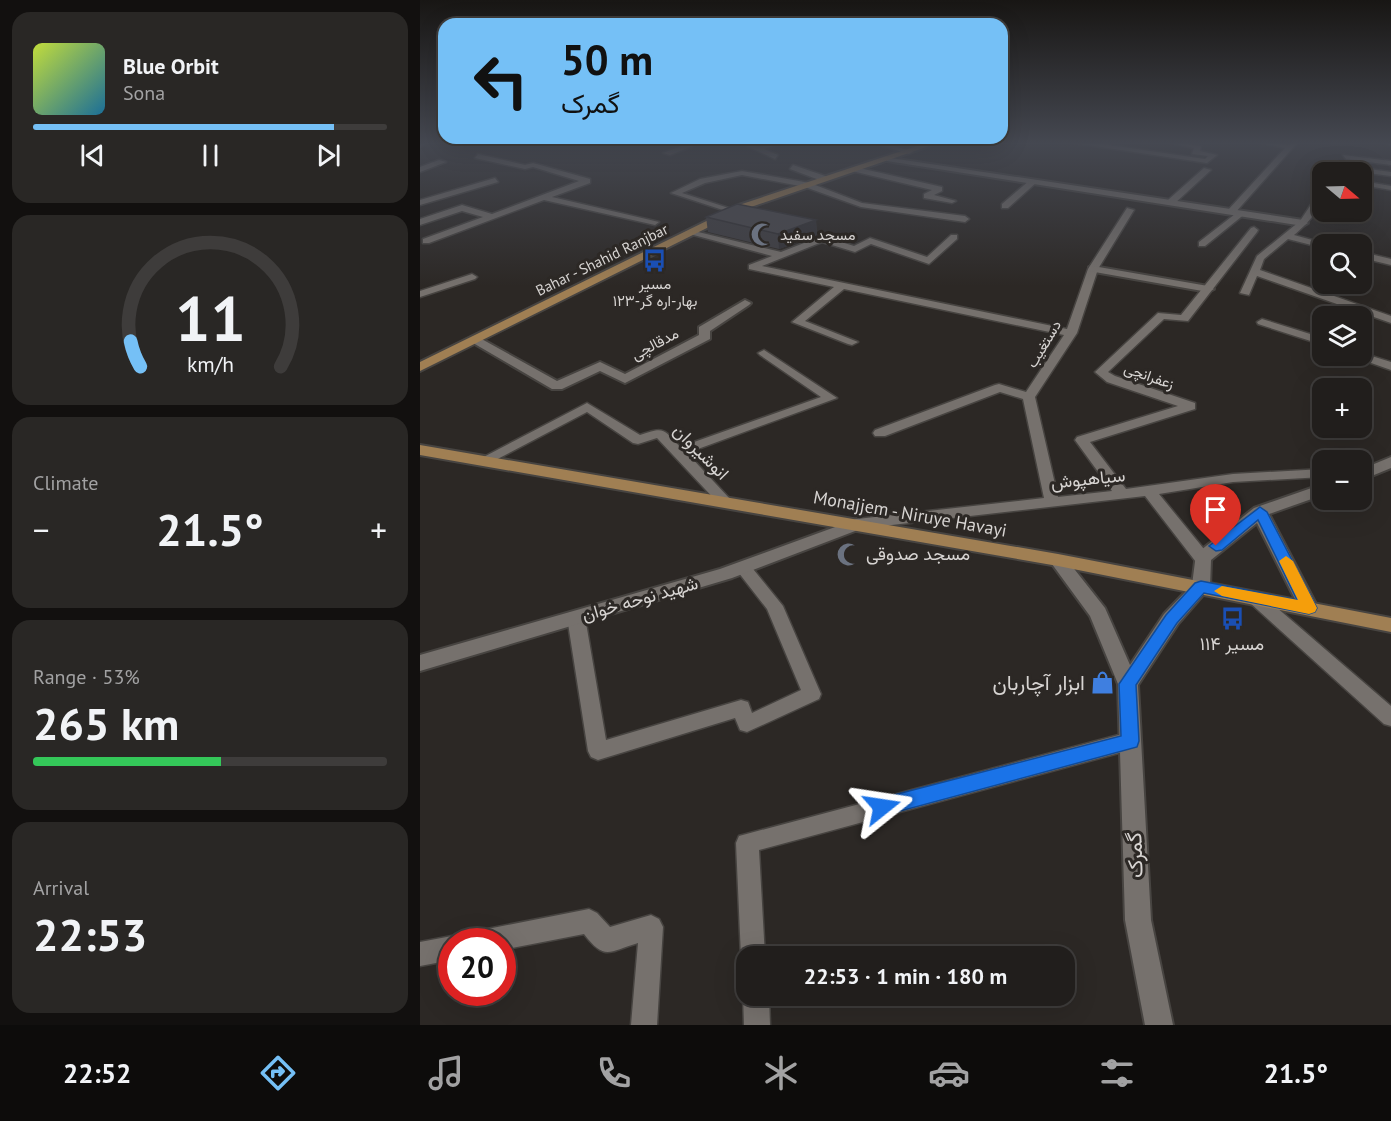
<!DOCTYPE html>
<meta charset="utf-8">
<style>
body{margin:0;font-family:"PT Sans",Vazirmatn,sans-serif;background:#292725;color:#f1f3f6;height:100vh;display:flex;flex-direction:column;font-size:22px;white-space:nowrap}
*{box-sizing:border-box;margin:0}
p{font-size:20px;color:#a2a2a3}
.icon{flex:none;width:33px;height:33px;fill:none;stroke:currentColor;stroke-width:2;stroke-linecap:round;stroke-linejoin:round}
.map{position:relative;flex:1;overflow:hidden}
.side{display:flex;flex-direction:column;gap:12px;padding:12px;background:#12100f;width:420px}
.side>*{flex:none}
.hud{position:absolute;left:18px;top:18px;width:570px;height:126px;border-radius:18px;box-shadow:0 6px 24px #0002,0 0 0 2px #3e3c3b;background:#75c0f6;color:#111;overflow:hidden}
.needle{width:39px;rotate:109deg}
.buttons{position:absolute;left:892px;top:162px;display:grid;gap:12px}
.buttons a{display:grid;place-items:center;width:60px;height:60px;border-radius:12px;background:#211e1c;box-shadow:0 6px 24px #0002,0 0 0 2px #3e3c3b;font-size:30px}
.speed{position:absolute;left:18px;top:928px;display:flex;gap:12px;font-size:30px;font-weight:700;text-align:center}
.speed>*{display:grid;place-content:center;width:78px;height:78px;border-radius:50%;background:#211e1c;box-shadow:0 6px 24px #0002,0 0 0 2px #3e3c3b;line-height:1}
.speed .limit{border:9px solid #d22;background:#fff;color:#111}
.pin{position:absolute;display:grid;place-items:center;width:51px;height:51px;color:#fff;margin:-62px -26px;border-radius:50% 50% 50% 0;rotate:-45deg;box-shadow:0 0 6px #0007}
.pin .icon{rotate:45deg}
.me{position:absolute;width:66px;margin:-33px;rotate:75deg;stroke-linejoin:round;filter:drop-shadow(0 0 4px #0008)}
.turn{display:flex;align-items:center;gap:21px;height:126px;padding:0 24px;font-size:27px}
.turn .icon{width:78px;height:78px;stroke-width:2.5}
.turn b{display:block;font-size:42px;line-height:51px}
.big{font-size:45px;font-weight:600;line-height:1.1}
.side .tile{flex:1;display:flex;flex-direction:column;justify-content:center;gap:9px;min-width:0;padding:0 21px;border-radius:18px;background:#292725}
.side .dial{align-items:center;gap:0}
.dial svg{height:156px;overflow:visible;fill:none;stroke:#3e3c3b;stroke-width:7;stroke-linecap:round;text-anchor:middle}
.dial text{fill:#f1f3f6;stroke:none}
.song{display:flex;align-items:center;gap:18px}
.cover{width:72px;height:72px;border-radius:9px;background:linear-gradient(135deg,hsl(70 70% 55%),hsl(200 70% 35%))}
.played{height:6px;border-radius:3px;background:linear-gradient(90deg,#75c0f6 85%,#3e3c3b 85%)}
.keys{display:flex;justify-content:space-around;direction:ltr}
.heat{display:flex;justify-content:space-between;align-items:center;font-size:33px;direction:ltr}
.charge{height:9px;border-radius:4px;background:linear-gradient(90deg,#34c759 53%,#3e3c3b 0)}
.trip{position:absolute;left:316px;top:946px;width:339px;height:60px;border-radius:18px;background:#211e1c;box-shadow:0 6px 24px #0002,0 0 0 2px #3e3c3b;font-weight:600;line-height:60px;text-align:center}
.dock{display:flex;height:96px;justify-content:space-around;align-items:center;background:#0d0c0b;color:#a2a2a3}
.dock .icon{width:42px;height:42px}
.dock .selected{color:#75c0f6}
.dock b{font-size:27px;color:#f1f3f6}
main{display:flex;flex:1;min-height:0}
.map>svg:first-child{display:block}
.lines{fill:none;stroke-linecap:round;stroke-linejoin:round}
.service-casing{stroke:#474441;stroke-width:3}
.minor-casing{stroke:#474441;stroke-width:4}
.tertiary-casing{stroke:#474441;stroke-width:4}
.primary-casing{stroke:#474441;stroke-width:4}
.service{fill:#76716d;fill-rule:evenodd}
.minor{fill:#76716d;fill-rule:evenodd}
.tertiary{fill:#76716d;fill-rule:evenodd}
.primary{fill:#a07f53;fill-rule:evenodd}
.wall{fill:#3f3e42}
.shaded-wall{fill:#333236}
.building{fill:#49484d;stroke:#333236;stroke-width:1.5}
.route{fill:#1a73e8;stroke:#114b97;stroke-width:1.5}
.slow{fill:#f59e0b}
.labels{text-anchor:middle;stroke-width:6;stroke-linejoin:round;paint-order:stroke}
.far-poi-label{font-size:15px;fill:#d7d4d2;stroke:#2c2825;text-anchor:start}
.far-street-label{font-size:15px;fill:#d7d4d2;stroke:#2c2825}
.street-label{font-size:18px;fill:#d7d4d2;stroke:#2c2825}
.poi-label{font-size:18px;fill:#d7d4d2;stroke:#2c2825;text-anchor:start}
.near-poi-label{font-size:21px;fill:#d7d4d2;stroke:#2c2825;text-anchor:end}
.near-street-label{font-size:21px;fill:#d7d4d2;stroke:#2c2825}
</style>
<main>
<section class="side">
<div class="tile">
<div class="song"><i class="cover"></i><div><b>Blue Orbit</b><p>Sona</p></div></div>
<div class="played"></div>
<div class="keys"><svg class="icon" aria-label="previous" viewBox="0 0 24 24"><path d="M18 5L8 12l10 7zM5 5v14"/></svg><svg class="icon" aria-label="pause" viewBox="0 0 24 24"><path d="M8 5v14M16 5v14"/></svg><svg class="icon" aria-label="next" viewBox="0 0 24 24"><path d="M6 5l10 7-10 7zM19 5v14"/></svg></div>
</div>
<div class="tile dial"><svg viewBox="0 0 100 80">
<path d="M14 69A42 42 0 1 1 86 69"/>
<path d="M14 69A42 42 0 0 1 9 56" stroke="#75c0f6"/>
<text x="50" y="56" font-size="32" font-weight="700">11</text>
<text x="50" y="72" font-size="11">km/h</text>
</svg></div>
<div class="tile"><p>Climate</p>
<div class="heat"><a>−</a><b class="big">21.5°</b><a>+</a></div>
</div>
<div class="tile"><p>Range · 53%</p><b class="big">265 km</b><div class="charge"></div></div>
<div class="tile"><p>Arrival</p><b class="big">22:53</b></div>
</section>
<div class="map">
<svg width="971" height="1025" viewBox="0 0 971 1025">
<rect width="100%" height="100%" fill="#2c2825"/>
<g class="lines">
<defs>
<g id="service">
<polygon points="0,142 9,142 0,147"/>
<polygon points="272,142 283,142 250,155 243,153"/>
<polygon points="318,142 328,142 338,147 367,142 344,149 358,155 355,159"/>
<polygon points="450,142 462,142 493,152 489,154"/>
<polygon points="648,142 669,142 785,159 788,156 772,154 774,148 747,142 781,146 780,151 797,155 787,163"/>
<polygon points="837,142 869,145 878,142 814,214 808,214 808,210 865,148"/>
<polygon points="964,142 971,142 971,145 965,143"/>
<polygon points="58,154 105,165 113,163 170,179 170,183 132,197 239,222 235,225 124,200 9,243 3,243 3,239 63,217 42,211 0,225 0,219 42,205 72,214 159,181 113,167 105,169 55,158"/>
<polygon points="923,155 971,161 971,165 926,159"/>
<polygon points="19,160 26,162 0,172 0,167"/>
<polygon points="373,165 408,177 409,179 402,181 370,169"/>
<polygon points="919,165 971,172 971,176 916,169"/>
<polygon points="435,167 522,187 522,191 514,195 536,201 532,203 504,198 504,194 512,190 432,171"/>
<polygon points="784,168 791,170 754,204 748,204 748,200"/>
<polygon points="322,171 390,183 442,203 545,216 549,219 545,222 441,207 385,187 322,175 285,183 262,193 315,210 315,214 251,193 280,179"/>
<polygon points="75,178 78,182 0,205 0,200"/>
<polygon points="610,180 617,182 588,208 582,208 582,204"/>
<polygon points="942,181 971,186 971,190 942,185"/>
<path d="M900,191H903C903,208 887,224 874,235L907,244H903V248L868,239L844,259L840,270L971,316V323L837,276L829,295L820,293L837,256L880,221Z"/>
<polygon points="707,208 714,210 678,269 657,333 615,397 638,497 692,491 655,440 657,437 758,406 687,382 675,372 738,313 761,315 831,228 834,227 838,230 837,232 768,321 744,319 688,372 695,376 775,403 775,409 670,442 706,489 813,474 903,469 903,477 813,482 739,494 788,554 790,558 788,562 776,562 725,496 437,529 432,528 429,524 432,520 437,519 624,498 603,399 580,392 465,436 455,436 453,433 455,430 575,385 579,384 606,392 644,335 424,289 385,321 438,342 432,345 428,344 372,322 414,287 329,269 329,265 352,256 266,233 270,230 361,252 402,236 434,246 450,238 507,257 531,235 537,235 537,239 509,264 451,244 435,252 402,242 342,266 647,329 668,269"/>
<polygon points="819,211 826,213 785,246 779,246 779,242"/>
<polygon points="942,252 971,259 971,265 942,258"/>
<polygon points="52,274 57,277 55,279 0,297 0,291"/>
<polygon points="842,319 903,338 903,345 838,324 837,322"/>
<path d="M344,350L417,398L267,453L310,499L312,502L310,505H300L237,438L218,444L213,443L167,412L68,464L63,465L56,461L167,403L220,435C244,427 243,428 260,447L401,397L340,355L338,353Z"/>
<polygon points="942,353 971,362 971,370 937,358 936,356 942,356"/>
<polygon points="323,562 329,564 363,606 401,694 399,699 327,732 320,730 315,718 178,760 171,757 168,751 147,617 150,612 162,612 165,617 186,740 321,700 328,702 332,713 381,690 347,609 315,568 317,564"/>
<polygon points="835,592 841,594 971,706 971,726 964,724 829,602 827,598 829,594"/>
<polygon points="710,732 717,735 720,741 717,747 710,750 339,850 345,957 327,957 327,967 324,966 321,957 316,843 319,836"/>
<path d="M169,909L177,913L190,927L231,915L239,919L243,927L237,1025H211L218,943C188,952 185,961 164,934L82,950V942H50L53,933L62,930Z"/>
<polygon points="32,936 42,942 32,942 32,960 0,966 0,942"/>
<polygon points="327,987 327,996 349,996 350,1025 324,1025 323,996"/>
</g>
<g id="minor">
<polygon points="464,157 883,220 888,223 883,226 467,161"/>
<polygon points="673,266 788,286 794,289 788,292 669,271 669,267"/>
<polygon points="325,300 331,303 329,305 290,331 290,339 205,383 180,371 142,389 132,389 48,340 54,336 58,337 137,381 180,362 205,374 279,335 279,327"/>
<polygon points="437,519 445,524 443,528 312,578 0,671 0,655 300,569"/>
</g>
<g id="tertiary">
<polygon points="971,457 971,468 942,480 942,469"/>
<polygon points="903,484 903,495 849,514 898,608 896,613 882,613 837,523 791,560 790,587 758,624 718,685 731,920 753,1025 725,1025 705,920 698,684 670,616 629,560 632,556 644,556 685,608 710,665 744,614 772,585 776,554 834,508"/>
</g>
<g id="primary">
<polygon points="509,142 521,142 325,209 0,371 0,362 319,205"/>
<polygon points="0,445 638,554 971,618 971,632 638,566 0,455"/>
</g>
</defs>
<use href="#service" class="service-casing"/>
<use href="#minor" class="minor-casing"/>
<use href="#tertiary" class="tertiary-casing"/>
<use href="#primary" class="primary-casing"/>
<use href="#service" class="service"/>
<use href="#minor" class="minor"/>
<use href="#tertiary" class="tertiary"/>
<use href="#primary" class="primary"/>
</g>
<polygon class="wall" points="286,217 396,220 397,235 359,249 288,232"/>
<polygon class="shaded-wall" points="396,220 397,235 359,249 358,234"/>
<polygon class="building" points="317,204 396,220 358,234 286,217"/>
<linearGradient id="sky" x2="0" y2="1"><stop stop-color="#181614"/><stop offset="0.5" stop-color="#454851"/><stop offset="1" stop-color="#454851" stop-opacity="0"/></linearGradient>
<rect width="971" height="286" fill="url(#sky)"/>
<polygon class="route" points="840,507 847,512 897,608 895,612 889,614 784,593 757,623 716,685 719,741 717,747 462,816 455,813 453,807 455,801 462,798 701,736 699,684 746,615 775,583 781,581 877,600 838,520 802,550 796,551 789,546"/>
<polygon class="slow" points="866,556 873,561 897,608 895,612 889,614 802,596 794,591 802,586 878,600 859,561"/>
<defs>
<symbol id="mosque-bare" viewBox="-9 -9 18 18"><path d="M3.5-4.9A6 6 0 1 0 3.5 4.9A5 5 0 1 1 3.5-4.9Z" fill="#6b7280" stroke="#2c2825" stroke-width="2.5" paint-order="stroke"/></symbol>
<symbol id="bus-bare" viewBox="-9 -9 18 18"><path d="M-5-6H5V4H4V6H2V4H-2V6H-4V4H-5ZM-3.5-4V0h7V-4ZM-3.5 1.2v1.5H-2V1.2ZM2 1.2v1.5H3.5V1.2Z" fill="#1a4fb4" stroke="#2c2825" stroke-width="2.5" paint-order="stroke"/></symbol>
<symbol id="shop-bare" viewBox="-9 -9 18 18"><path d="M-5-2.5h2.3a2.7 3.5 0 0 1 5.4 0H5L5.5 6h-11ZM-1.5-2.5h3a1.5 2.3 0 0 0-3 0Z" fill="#3f7fe0" stroke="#2c2825" stroke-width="2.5" paint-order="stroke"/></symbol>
</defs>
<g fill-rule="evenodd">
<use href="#mosque-bare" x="326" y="218" width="33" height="33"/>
<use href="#bus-bare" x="218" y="244" width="33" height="33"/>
<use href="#mosque-bare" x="412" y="538" width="33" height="33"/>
<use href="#bus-bare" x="796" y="602" width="33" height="33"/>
<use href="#shop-bare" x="666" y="666" width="33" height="33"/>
</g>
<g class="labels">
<g class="far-poi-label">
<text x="360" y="240">مسجد سفید</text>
<text x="235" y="289" text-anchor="middle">مسیر<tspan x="235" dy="17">۱۲۳-بهار-اره گر</tspan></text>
</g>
<g class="far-street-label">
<text transform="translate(182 260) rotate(-26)" y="5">Bahar - Shahid Ranjbar</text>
<text transform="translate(235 344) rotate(-28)" y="5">مدقالچی</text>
<text transform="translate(624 344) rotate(-59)" y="5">دستغیب</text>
<text transform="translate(729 376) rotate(19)" y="5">زعفرانچی</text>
</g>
<g class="street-label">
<text transform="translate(281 452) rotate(45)" y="6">انوشیروان</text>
<text transform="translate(668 479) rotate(-6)" y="6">سیاهپوش</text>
<text transform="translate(490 514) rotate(10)" y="6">Monajjem - Niruye Havayi</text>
<text transform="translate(220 599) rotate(-16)" y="6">شهید نوحه خوان</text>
</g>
<g class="poi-label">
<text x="446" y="560">مسجد صدوقی</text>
<text x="812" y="650" text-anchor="middle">مسیر ۱۱۴</text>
</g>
<g class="near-poi-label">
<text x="665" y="690">ابزار آچاربان</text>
</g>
<g class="near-street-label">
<text transform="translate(715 855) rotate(-92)" y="7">گمرک</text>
</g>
</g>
</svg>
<div class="buttons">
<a><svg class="needle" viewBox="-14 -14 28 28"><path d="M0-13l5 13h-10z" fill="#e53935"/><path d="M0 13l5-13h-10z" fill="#a2a2a3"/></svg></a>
<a><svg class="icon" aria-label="search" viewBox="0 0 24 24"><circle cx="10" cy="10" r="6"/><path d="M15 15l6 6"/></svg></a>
<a><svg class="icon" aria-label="layers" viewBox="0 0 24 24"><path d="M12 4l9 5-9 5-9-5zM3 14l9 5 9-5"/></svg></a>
<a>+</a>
<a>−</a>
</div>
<div class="speed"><div class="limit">20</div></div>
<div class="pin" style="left:796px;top:546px;background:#d93025"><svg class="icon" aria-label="arrive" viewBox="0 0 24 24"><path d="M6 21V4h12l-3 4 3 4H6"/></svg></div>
<svg class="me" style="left:462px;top:807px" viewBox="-20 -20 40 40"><path d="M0-17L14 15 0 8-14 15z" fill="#1a73e8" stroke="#fff" stroke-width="4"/></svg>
<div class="trip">22:53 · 1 min · 180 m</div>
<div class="hud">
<div class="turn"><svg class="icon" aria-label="left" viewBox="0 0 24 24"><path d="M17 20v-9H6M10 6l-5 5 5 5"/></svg><div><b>50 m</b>گمرک</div></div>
</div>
</div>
</main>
<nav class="dock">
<b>22:52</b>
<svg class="icon selected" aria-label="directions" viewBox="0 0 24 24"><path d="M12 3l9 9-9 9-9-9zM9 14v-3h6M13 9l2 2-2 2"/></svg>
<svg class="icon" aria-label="music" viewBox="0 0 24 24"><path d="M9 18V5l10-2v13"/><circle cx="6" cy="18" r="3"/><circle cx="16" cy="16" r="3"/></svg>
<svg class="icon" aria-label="phone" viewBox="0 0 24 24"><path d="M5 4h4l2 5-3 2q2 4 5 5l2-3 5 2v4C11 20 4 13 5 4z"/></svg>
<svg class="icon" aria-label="climate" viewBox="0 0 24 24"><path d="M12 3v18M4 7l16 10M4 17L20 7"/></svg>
<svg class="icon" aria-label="car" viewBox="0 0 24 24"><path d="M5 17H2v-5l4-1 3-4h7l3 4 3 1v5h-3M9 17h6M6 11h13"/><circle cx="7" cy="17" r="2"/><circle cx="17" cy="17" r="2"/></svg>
<svg class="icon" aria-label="filters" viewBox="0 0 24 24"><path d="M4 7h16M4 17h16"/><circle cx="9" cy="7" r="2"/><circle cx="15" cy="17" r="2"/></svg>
<b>21.5°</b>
</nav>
